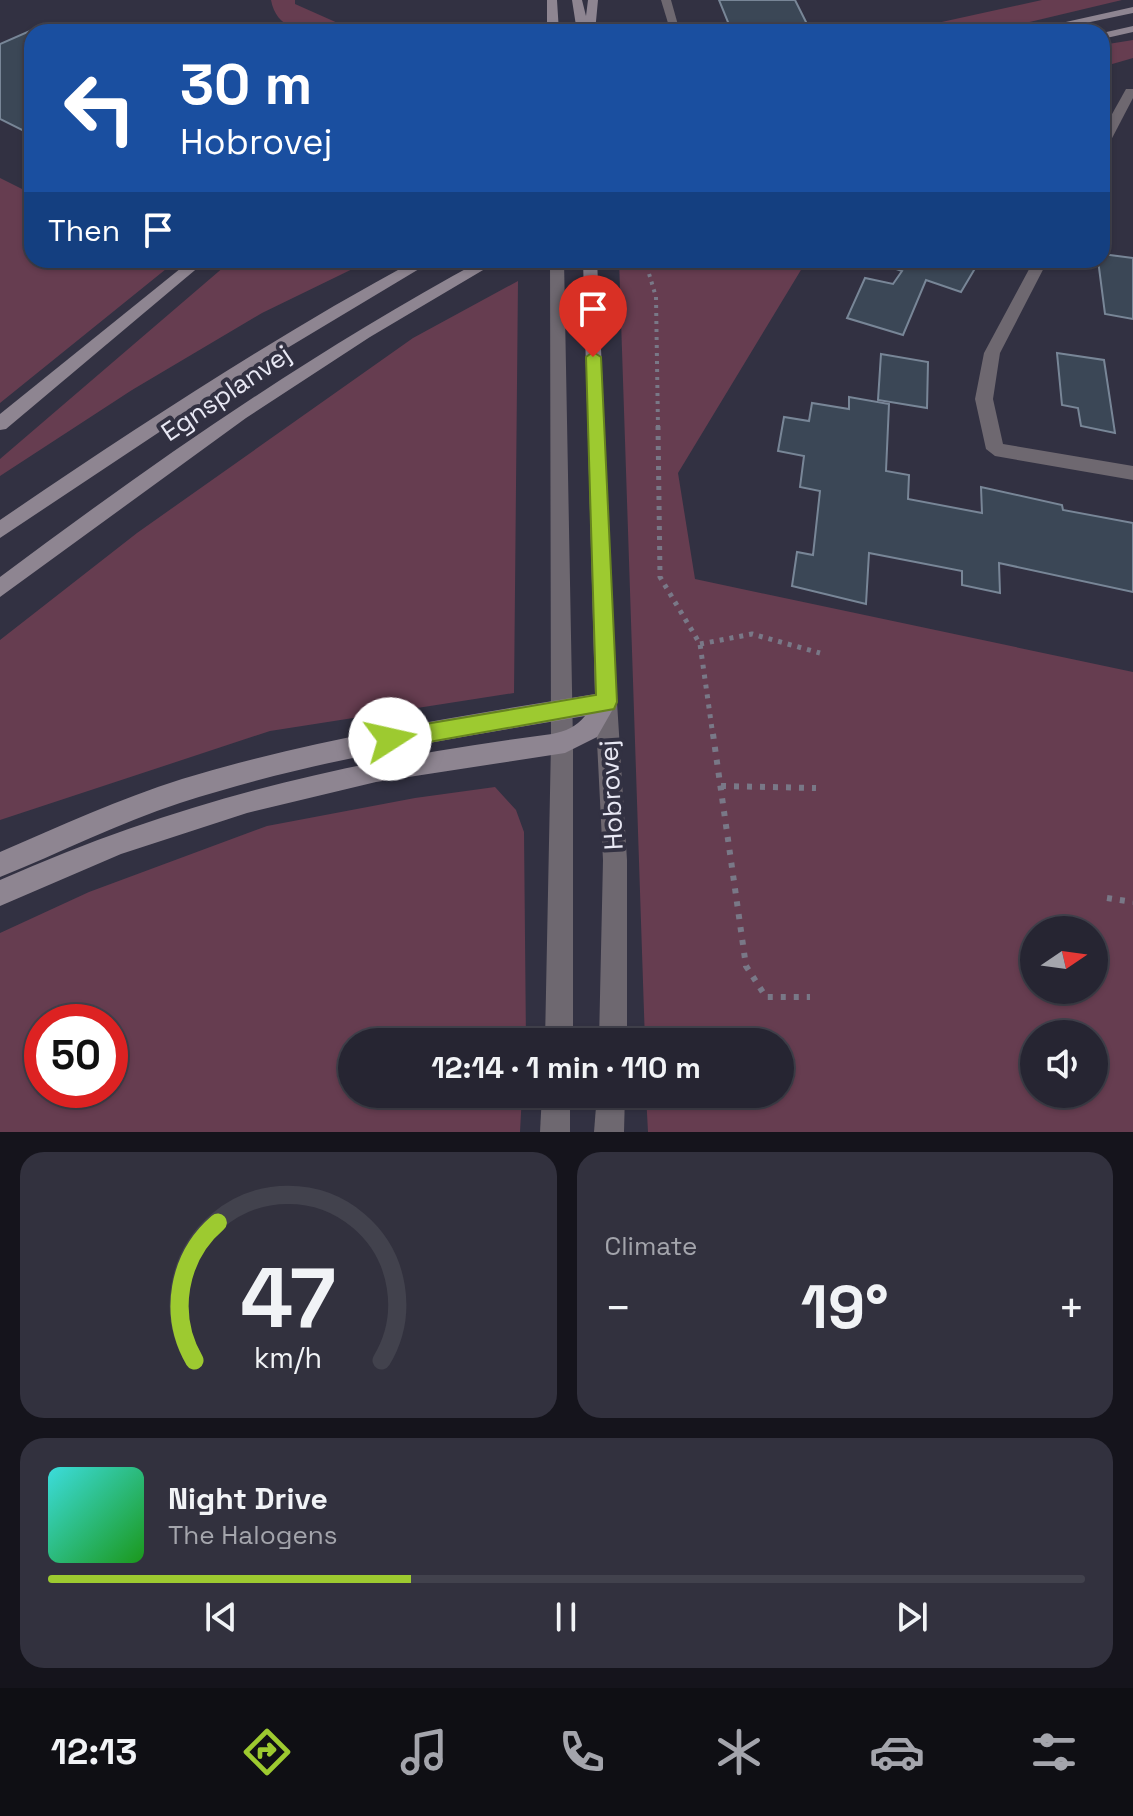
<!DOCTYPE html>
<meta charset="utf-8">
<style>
body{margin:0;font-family:"Space Grotesk",sans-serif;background:#32313e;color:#f1f3f6;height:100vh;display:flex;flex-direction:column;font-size:30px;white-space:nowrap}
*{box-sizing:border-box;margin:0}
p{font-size:26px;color:#a4a5ac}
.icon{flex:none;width:44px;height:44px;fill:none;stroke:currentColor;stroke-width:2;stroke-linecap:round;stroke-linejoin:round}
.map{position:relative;height:1132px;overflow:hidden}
.drawer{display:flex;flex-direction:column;gap:20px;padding:20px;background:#15141c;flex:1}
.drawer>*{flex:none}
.top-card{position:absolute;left:24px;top:24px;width:1086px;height:244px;border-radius:24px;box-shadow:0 2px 6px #0004,0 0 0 2px #42424d;background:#1a4fa0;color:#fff;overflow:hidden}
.needle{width:52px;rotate:77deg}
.tools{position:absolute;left:1020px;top:916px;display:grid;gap:16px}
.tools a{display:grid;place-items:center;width:88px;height:88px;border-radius:50%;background:#262532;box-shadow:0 2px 6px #0004,0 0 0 2px #42424d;font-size:40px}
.speed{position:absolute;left:24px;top:1004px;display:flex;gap:16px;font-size:40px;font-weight:700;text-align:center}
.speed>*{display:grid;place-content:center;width:104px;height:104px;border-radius:50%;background:#262532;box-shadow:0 2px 6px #0004,0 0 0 2px #42424d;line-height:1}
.speed .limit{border:12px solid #d22;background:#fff;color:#111}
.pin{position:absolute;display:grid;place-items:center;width:68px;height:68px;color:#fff;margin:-82px -34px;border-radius:50% 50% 50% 0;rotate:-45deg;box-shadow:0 0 8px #0007}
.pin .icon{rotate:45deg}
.me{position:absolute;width:88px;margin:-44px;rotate:80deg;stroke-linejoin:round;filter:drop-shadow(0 0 6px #0008)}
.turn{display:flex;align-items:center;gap:28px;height:168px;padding:0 24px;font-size:36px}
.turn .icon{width:104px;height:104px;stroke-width:2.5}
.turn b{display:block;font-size:56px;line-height:68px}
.then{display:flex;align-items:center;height:76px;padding:0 24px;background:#0003;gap:16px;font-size:30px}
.big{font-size:60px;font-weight:700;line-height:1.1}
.drawer .widget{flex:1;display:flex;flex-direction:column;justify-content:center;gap:12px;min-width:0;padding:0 28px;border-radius:24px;background:#32313e}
.drawer .dial{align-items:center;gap:0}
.dial svg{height:208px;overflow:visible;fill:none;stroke:#42424d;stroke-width:7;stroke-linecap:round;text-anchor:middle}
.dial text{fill:#f1f3f6;stroke:none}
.song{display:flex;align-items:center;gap:24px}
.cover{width:96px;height:96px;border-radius:12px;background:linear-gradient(135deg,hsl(180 70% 55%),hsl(120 70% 35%))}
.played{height:8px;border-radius:4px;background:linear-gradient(90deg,#9dca30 35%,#42424d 35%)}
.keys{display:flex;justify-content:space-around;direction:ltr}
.heat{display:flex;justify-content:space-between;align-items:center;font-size:44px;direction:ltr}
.drawer .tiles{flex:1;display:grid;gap:20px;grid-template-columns:1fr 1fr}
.widget:last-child{grid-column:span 2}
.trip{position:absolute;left:338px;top:1028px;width:456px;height:80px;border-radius:40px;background:#262532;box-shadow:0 2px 6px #0004,0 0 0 2px #42424d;font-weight:700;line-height:80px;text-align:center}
.tabs{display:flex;height:128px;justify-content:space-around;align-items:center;background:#0f0f14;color:#a4a5ac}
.tabs .icon{width:56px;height:56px}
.tabs .active{color:#9dca30}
.tabs b{font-size:36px;color:#f1f3f6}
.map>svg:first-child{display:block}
.green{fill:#663d50;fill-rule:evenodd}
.building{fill:#3b4756;stroke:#788697;stroke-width:2}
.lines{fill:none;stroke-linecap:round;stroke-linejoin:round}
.path-far2{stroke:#797887;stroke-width:4;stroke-dasharray:3 5;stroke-linecap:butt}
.path-far1{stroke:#797887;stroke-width:5;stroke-dasharray:4 6;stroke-linecap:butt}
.path{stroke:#797887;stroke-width:6;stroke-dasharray:5 8;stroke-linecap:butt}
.service{fill:#6e6870;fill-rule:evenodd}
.minor{fill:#6e6870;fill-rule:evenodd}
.secondary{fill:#8e8591;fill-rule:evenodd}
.route{fill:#9dca30;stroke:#66831f;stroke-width:2}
.labels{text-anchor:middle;stroke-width:8;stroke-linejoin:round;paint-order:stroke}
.street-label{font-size:26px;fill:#e8e8f4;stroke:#323142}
</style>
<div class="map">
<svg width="1133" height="1132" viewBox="0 0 1133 1132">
<rect width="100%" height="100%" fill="#323142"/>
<g class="green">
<path d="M271,0H295V4L358,32C326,32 278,40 271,0Z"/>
<polygon points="1042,0 1122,0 987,32 896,32"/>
<polygon points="1133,40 1133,58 1102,67 1102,45"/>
<polygon points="0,178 32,194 32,260 160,260 171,265 0,403"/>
<polygon points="232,260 371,260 262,313 132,390 0,476 0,459"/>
<path d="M619,260H807L678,473L695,579L1133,672V1132H648L646,1094H780V1042H645ZM1034,930H1094V990H1034ZM1034,1034H1094V1094H1034Z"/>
<polygon points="518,281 514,693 270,731 0,820 0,640 137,533 413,338"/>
<path d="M495,787L516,810L524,832L526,1042H352V1094H522L520,1132H0V933L89,892L267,826L415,798ZM42,1022H110V1090H42Z"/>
</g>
<g class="building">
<polygon points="719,0 795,0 811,32 732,32"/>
<polygon points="32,30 32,135 0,119 0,44"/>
<polygon points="1102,254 1133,258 1133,319 1105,314 1098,260 1102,260"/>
<polygon points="883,260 980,260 961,292 926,280 903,335 847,318 865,278 893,284 902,271 882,264"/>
<polygon points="1057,353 1104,360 1115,433 1081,426 1078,408 1062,405"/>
<polygon points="881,354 928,362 927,408 878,400"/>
<polygon points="849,397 889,404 886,471 909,475 908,499 982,513 981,487 1062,505 1063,510 1133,523 1133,592 999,563 1000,593 962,585 962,571 869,553 866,604 792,586 797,552 813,555 820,491 800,487 804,456 778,451 784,417 809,421 812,403 849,409"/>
</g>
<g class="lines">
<polyline class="path-far2" points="658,428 656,297 647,267 681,264 687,260"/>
<g class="path-far1">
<polyline points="658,426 660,577 700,644 713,736"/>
<polyline points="700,644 752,634 820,653"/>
</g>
<g class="path">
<polyline points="713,734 746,966 766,997 810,997"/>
<polyline points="721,786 816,788"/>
<polyline points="1107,898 1133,902"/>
</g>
<polygon class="service" points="661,0 671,0 678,25 668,23"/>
<g class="minor">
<polygon points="1126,89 1133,89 1133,98 1109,144 1102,148 1102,132"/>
<polygon points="550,260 564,260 573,743 573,1042 545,1042 551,743"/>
<polygon points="1034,260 1048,260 1000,353 993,399 1003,444 1133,466 1133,480 995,456 986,449 975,399 984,353"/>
<polygon points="606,692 614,695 617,702 627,860 627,1042 599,1042 603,860 595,702 598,695"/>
<polygon points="542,1094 570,1094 570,1132 540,1132"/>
<polygon points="597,1094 625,1094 624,1132 594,1132"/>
</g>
<g class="secondary">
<polygon points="547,0 557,0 559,32 547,32"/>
<polygon points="572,0 582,0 586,16 588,0 598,0 595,32 577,32"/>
<polygon points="1133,7 1133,13 1043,32 1021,32"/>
<polygon points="1133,26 1133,32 1102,39 1102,33"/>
<polygon points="191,260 207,260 6,429 0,430 0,414"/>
<path d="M416,260H434L269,359L0,538V520C135,428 272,338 416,260Z"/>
<path d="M482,260H500L370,337L246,418L0,597V577C155,461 312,352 482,260Z"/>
<path d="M583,260H597L617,702L597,737L565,753L376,782L247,813L121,854L0,906V880C185,798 352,760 552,734C566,731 576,727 585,716C450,739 312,760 180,803C118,823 60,853 0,877V852C60,826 119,799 182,779C316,738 456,717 595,694Z"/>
</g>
</g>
<polygon class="route" points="593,352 601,357 617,702 614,709 390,749 383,746 380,739 383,732 390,730 596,695 586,357"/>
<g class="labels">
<g class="street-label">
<text transform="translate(226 393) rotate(-34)" y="9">Egnsplanvej</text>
<text transform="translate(611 795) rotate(-93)" y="9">Hobrovej</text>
</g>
</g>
</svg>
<div class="tools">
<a><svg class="needle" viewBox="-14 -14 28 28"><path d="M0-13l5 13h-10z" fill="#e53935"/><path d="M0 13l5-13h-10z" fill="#a4a5ac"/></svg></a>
<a><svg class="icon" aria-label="sound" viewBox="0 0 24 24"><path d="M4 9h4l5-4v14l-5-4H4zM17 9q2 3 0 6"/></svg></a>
</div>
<div class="speed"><div class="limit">50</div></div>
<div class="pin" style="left:593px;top:357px;background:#d93025"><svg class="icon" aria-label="arrive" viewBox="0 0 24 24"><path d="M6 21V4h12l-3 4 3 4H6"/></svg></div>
<svg class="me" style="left:390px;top:739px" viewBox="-20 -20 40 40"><circle r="19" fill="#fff"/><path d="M0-13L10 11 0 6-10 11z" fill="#9dca30"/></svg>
<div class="trip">12:14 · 1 min · 110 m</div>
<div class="top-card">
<div class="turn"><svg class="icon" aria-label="left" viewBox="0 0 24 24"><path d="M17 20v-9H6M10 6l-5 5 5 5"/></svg><div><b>30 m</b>Hobrovej</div></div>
<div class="then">Then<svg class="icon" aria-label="arrive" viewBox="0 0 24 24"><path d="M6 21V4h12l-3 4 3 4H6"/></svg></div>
</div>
</div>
<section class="drawer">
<div class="tiles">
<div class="widget dial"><svg viewBox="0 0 100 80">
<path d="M14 69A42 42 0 1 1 86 69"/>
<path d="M14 69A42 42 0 0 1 23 16" stroke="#9dca30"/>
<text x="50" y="56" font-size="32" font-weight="700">47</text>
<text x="50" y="72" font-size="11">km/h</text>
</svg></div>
<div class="widget"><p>Climate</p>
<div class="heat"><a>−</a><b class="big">19°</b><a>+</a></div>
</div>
<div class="widget">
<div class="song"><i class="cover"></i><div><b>Night Drive</b><p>The Halogens</p></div></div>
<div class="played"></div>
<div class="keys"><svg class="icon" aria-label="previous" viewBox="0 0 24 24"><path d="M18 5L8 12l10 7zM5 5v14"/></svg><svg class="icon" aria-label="pause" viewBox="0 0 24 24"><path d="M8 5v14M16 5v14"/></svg><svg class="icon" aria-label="next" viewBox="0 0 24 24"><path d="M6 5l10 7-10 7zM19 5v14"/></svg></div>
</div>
</div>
</section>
<nav class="tabs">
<b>12:13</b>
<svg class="icon active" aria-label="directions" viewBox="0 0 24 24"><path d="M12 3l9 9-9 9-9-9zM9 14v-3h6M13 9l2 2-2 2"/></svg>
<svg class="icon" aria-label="music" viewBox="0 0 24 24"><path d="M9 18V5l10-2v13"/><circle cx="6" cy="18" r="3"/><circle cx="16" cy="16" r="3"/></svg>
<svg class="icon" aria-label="phone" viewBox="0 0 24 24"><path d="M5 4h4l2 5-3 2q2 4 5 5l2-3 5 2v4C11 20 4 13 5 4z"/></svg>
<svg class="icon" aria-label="climate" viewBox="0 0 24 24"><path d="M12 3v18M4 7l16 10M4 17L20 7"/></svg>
<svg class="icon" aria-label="car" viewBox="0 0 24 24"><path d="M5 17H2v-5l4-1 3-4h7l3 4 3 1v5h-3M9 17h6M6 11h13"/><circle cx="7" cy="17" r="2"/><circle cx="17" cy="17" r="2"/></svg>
<svg class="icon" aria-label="filters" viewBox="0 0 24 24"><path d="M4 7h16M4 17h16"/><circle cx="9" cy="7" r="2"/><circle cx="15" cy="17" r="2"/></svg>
</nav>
